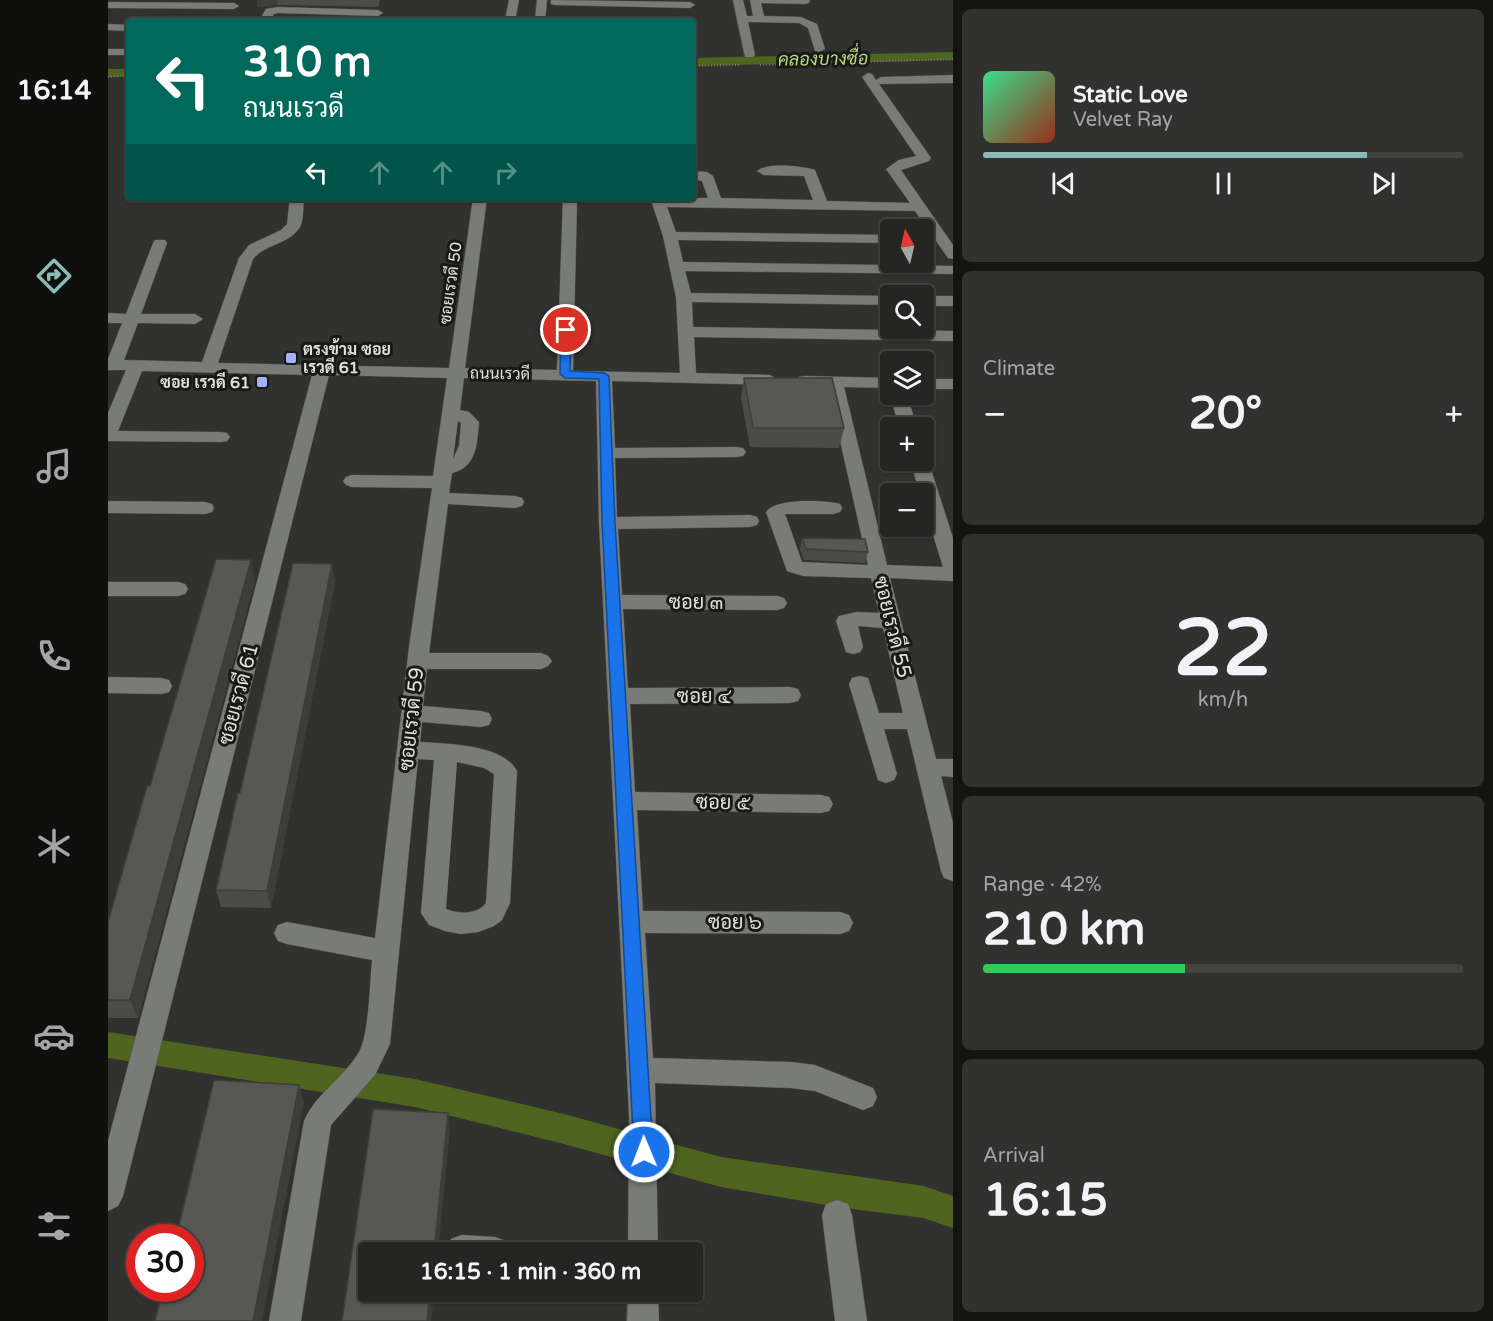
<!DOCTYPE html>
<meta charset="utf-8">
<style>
body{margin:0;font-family:"Varela Round",Sarabun,sans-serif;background:#313230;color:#f1f3f6;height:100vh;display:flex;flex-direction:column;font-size:22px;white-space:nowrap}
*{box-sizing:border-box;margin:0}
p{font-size:20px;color:#a3a5a6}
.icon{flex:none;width:33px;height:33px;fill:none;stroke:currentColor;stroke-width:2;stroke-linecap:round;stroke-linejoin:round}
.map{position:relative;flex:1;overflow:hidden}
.panel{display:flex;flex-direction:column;gap:9px;padding:9px;background:#141513;width:540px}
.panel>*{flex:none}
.guide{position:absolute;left:18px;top:18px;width:570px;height:183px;border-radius:6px;box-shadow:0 2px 4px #0004,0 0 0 2px #424341;background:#00695c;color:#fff;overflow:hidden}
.needle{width:39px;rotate:352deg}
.controls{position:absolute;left:772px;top:219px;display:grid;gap:12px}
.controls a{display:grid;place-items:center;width:54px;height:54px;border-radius:6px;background:#252623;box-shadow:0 2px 4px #0004,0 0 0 2px #424341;font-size:30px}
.speed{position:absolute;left:18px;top:1224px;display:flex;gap:12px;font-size:30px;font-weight:700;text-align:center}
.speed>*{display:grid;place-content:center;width:78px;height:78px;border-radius:50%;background:#252623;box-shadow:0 2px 4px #0004,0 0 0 2px #424341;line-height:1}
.speed .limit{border:9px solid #d22;background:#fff;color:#111}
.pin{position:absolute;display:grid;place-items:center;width:51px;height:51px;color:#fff;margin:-26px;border:3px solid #fff;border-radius:50%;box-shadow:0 2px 6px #0007}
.me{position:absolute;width:66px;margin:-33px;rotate:359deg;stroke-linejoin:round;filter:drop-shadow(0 0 4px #0008)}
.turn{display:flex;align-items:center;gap:21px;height:126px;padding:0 18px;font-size:27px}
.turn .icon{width:78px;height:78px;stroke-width:2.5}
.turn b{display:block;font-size:42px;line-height:51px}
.lanes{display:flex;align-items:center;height:57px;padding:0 18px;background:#0003;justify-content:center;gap:30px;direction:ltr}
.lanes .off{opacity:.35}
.big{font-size:45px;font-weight:700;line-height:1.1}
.panel .card{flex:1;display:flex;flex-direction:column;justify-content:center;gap:9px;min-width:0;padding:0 21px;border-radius:9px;background:#313230}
.panel .dial{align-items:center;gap:0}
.dial b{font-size:78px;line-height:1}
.song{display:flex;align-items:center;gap:18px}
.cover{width:72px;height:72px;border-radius:9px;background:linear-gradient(135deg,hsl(150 70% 55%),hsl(10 70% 35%))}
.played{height:6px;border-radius:3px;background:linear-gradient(90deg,#8bbbb9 80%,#424341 80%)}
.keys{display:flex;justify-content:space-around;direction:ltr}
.heat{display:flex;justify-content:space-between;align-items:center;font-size:33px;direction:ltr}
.charge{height:9px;border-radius:4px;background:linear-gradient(90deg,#34c759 42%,#424341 0)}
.trip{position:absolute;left:250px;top:1242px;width:345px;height:60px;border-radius:6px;background:#252623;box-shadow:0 2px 4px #0004,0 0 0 2px #424341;font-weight:700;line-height:60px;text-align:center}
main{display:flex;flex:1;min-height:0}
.tab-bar{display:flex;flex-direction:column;width:108px;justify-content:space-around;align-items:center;background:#0f0f0e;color:#a3a5a6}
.tab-bar .icon{width:42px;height:42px}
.tab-bar .on{color:#8bbbb9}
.tab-bar b{font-size:27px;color:#f1f3f6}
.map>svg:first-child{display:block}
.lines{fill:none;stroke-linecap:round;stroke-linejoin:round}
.canal{fill:#4f651f;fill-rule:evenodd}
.minor-casing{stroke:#4d4e4b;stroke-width:1}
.path{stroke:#71726f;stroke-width:2;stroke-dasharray:1 2;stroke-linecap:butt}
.minor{fill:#797b77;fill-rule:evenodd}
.wall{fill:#4b4c48}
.shaded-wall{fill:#3d3e3b}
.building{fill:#575854;stroke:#3d3e3b;stroke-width:1.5}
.route{fill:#1a73e8;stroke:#114b97;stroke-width:1.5}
.poi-dot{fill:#a3b2fd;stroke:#191a18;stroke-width:2}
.labels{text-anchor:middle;stroke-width:6;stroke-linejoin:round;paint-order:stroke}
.far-street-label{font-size:16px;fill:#e0e1de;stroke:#191a18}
.far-poi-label{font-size:16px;font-weight:bold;fill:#e0e1de;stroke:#191a18;text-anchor:start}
.far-water-label{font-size:18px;font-style:italic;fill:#b9db7b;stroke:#191a18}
.street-label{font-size:20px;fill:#e0e1de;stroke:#191a18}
</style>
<main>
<nav class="tab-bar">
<b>16:14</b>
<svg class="icon on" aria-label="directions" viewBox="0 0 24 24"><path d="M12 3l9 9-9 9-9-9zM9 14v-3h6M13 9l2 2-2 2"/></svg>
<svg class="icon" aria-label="music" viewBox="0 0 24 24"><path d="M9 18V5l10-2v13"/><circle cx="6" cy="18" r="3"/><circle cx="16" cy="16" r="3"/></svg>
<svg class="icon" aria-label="phone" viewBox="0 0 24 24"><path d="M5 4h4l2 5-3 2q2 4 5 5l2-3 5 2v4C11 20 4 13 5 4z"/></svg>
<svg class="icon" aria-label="climate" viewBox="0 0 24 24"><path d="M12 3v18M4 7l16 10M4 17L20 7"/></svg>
<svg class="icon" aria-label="car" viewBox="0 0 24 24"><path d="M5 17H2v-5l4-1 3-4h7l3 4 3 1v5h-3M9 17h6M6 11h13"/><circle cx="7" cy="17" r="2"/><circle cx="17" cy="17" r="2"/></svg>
<svg class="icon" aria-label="filters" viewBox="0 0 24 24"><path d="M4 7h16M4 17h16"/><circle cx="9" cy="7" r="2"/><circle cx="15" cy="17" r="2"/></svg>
</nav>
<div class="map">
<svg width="845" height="1321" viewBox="0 0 845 1321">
<rect width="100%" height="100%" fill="#31322f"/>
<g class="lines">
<g class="canal">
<polygon points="845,52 845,60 585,66 585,58"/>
<rect x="0" y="69" width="21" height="8"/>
<polygon points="0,1032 307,1079 456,1114 613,1157 816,1186 845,1196 845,1228 816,1218 736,1208 613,1187 456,1144 307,1107 0,1058"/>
</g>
<defs>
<g id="minor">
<polygon points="401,0 411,0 407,21 397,21"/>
<polygon points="429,0 439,0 437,21 427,21"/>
<polygon points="443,0 582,2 587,5 582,8 447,5 443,4"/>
<polygon points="625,0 635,0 639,16 645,16 642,0 702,0 701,3 697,4 653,3 656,16 693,17 709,24 717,49 711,52 707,51 700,28 691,23 640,22 647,55 645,57 637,57"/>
<polygon points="0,2 126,3 131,6 126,9 0,8"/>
<polygon points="170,7 270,10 275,13 270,16 170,13 166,14 161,21 151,21 158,9"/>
<polygon points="0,24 21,25 21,31 0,30"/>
<rect x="0" y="49" width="21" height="6"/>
<path d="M760,73L764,74L768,80L773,77L845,75V83L771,84L823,158L821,161L793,170L845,245V259L840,258L807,211L559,207L568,232L783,235V243L570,240L575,262L845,266V274L577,271L583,293L783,296V305L584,302L585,327L845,331V341L586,337L588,373L662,375L670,380L662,385L504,381L507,448L629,447L635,448L638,452L635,456L629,457L507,458L509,517L642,515L649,517L651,521L649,525L642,527L510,529L514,595L669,596L676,598L679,603L676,608L669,610L515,609L520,688L682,687L690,689L693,695L690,701L682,703L522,704L527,792L713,795L721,797L725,804L721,811L713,813L529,810L535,911L732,912L741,915L745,923L741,931L732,934L537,933L545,1058L683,1062L707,1065L765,1088L769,1097L765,1106L755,1110L707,1091L683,1088L547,1083L550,1252H520L521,1115L491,523L488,381L356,378L352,410L361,412L371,422C369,444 369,467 344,473L341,493L407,496L414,498L416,502L414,506L407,508L340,504L321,653H433L440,656L444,661L440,666L433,669H319L315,706L373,711L381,713L384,719L381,725L373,727L314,722L312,742C339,744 395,744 409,771L402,903L394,920L386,926L370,932L353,934L337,931L321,925L313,913L326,760L310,759L282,1044L267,1075L223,1125L193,1321H161L196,1121C208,1093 236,1078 251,1052C261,1035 262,981 264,960L179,944L170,941L166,933L170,925L179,922L267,938L301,647L324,488L244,487L238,485L235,481L238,477L244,475L325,476L339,378L221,375L15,1196L10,1206L0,1211V1141L204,375L34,371L10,431L113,432L119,433L122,437L119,441L113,442L0,441V413L18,370H0V359L14,323H0V313L18,314L45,243L47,240H57L59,243L33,314H87L95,319L87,324L30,323L16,360L94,362L131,258L141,245L173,230L179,224L182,198H196C195,206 196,219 192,227C182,244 157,244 145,259L110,363L341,368L365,198H379L357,368L449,370L455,198H494L487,202H469L465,371L572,373L568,297L555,236L544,203L545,198H600L594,181L585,179V171L599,172L605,176L613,198L705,200L696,176L656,175L649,171C659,162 694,166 707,170L719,201L802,203L778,169L791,160L808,156L754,77ZM350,421L353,423L351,446L345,459ZM349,762L376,768L386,774L378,903C369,915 350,914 338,909Z"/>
<rect x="816" y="296" width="29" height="10"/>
<path d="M697,376L783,378V388L736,387L779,565L835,567L816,506V494H812L802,460H816V456L820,460L845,538V581L782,578L828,759H845V777L833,776L845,823V881L836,878L833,871L799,729H776L789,774L786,780L778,783L770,780L741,684L744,678L752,676L760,678L771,713H795L775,628L750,626L755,647L752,652L745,654L738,652L728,621L731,616L749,612L771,613L763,578L695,576L679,571L658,512C667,498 716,500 732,504L734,508L732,512L725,514H677L694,562L760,565L720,387L691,385L689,381L691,377Z"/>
<rect x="816" y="379" width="29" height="10"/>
<polygon points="783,392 783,394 799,394 809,428 791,428 782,394"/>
<polygon points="0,501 97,502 104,504 106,508 104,512 97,514 0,513"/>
<polygon points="0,582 70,582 77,584 80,589 77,594 70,596 0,596"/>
<polygon points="0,677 53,678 61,680 64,686 61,692 53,694 0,693"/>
<polygon points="729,1200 740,1204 744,1215 759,1321 727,1321 714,1215 718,1204"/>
<polygon points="354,1235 387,1237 398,1241 402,1252 340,1252 343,1239"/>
<polygon points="520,1292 550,1292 551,1321 519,1321"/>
</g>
</defs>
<use href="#minor" class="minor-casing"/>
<g class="path">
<polyline points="715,63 845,59"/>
<polyline points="652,65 707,63"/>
<polyline points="585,66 632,65"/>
<polyline points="0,77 21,75"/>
</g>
<use href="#minor" class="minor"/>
</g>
<g class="wall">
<polygon points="149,0 272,0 270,7 170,5 149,7"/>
<polygon points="636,378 736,428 731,448 642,447 633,398"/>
<polygon points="694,538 760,552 757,563 696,560 692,549"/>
<polygon points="224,564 227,582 163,908 113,907 108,890 132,793"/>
<polygon points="147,580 30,1018 0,1018 0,922 42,786"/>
</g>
<g class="shaded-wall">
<polygon points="149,0 169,0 170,5 149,7"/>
<polygon points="143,560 147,580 30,1018 22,1000"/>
<polygon points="224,564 227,582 163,908 159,891"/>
<polygon points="191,1085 196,1102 154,1321 145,1321"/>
<polygon points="340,1113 342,1130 330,1252 326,1252"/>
<polygon points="322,1292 326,1292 323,1321 319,1321"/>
</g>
<g class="building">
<polygon points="636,378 724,378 736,428 645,428"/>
<polygon points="694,538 757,539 760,552 698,549"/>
<polygon points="108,559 143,560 22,1000 0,1000 0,922 39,786 42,786"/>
<polygon points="185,563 224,564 159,891 108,890 130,793 132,793"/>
<polygon points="106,1080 191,1085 145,1321 47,1321 55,1288 82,1288 82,1238 68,1238"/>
<polygon points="265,1109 340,1113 326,1252 261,1252 261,1292 322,1292 319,1321 234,1321"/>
</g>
<polygon class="route" points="458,327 463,330 462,371 496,373 501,376 507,522 545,1152 542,1159 536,1161 529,1159 526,1152 494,522 491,379 457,378 452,374 453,330"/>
<g class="poi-dot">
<rect x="177" y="352" width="12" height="12" rx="3"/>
<rect x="148" y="376" width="12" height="12" rx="3"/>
</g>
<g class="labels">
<g class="far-street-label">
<text transform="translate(342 283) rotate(-82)" y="6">ซอยเรวดี 50</text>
<text transform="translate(392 373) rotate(1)" y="6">ถนนเรวดี</text>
</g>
<g class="far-poi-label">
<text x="195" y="355">ตรงข้าม ซอย<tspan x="195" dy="18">เรวดี 61</tspan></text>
<text x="142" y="388" text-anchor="end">ซอย เรวดี 61</text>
</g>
<g class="far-water-label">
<text transform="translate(715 59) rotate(-1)" y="6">คลองบางซื่อ</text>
</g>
<g class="street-label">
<text x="588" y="609">ซอย ๓</text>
<text transform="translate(785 627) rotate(76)" y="7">ซอยเรวดี 55</text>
<text transform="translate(130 694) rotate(-75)" y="7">ซอยเรวดี 61</text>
<text x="596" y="703">ซอย ๔</text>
<text transform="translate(303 719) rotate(-84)" y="7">ซอยเรวดี 59</text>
<text transform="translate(615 802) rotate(1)" y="7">ซอย ๕</text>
<text x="627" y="929">ซอย ๖</text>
</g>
</g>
</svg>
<div class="controls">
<a><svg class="needle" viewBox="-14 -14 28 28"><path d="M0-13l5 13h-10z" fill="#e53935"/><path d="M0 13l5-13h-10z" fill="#a3a5a6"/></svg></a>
<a><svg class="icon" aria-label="search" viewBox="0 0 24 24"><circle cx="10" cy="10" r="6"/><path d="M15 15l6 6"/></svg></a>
<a><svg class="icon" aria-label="layers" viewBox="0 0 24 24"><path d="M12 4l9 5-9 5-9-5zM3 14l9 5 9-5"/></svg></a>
<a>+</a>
<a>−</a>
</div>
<div class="speed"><div class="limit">30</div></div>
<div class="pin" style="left:458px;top:330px;background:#d93025"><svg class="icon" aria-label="arrive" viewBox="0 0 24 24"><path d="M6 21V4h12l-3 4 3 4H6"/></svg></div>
<svg class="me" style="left:536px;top:1152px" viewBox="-20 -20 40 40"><circle r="17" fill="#1a73e8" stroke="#fff" stroke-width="3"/><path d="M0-11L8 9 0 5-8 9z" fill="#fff"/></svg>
<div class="trip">16:15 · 1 min · 360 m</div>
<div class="guide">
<div class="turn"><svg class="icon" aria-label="left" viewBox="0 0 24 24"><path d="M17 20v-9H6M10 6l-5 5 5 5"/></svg><div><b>310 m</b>ถนนเรวดี</div></div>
<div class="lanes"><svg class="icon" aria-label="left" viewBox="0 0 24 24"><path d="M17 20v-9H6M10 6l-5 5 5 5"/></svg><svg class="icon off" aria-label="ahead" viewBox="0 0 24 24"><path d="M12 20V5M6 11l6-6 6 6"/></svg><svg class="icon off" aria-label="ahead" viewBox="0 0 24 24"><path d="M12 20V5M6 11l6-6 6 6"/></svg><svg class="icon off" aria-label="right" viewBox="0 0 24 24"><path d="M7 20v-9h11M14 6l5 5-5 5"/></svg></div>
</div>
</div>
<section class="panel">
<div class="card">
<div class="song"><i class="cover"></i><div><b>Static Love</b><p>Velvet Ray</p></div></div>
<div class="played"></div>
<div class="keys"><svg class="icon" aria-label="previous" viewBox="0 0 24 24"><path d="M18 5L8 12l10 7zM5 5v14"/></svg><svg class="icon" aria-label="pause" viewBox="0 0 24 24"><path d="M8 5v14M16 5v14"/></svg><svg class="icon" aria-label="next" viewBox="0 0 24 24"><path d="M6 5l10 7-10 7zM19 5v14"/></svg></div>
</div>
<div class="card"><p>Climate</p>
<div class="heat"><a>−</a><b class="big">20°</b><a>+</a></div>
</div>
<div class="card dial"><b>22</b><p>km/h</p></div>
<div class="card"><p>Range · 42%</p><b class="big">210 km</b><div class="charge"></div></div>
<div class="card"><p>Arrival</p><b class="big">16:15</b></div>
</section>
</main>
